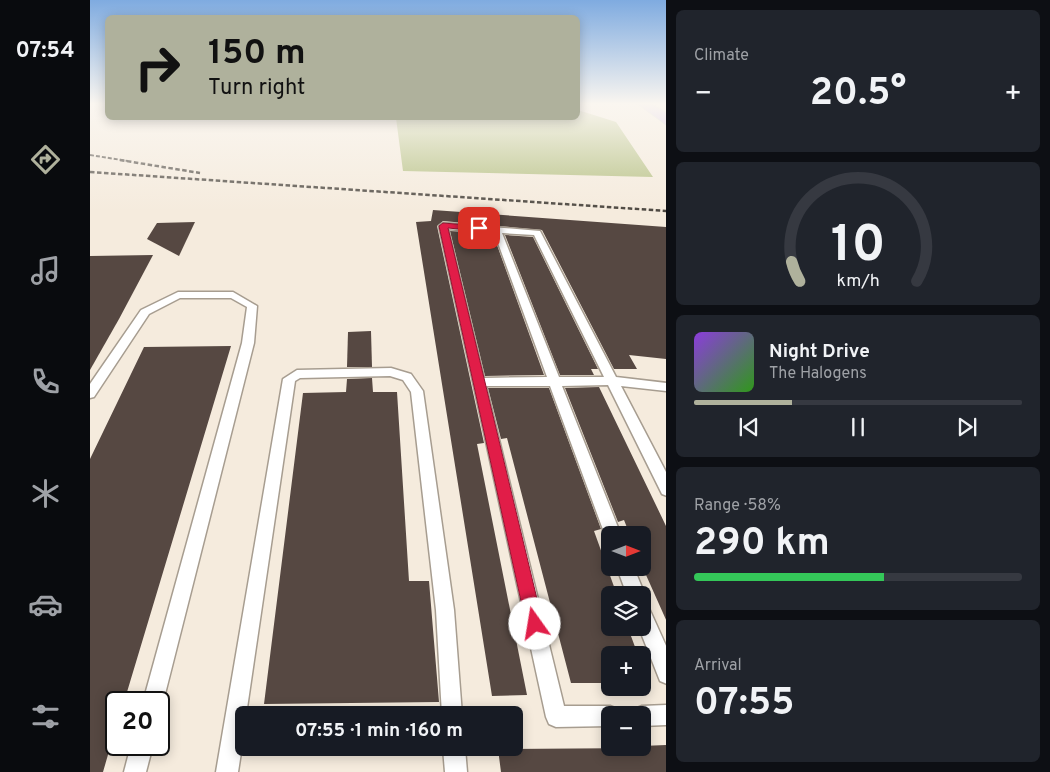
<!DOCTYPE html>
<meta charset="utf-8">
<style>
body{margin:0;font-family:Overpass,sans-serif;background:#20242c;color:#f1f3f6;height:100vh;display:flex;flex-direction:column;font-size:19px;white-space:nowrap}
*{box-sizing:border-box;margin:0}
p{font-size:16px;color:#9ea1a6}
.icon{flex:none;width:28px;height:28px;fill:none;stroke:currentColor;stroke-width:2;stroke-linecap:round;stroke-linejoin:round}
.map{position:relative;flex:1;overflow:hidden}
.sheet{display:flex;flex-direction:column;gap:10px;padding:10px;background:#0d0f14;width:384px}
.sheet>*{flex:none}
.banner{position:absolute;left:15px;top:15px;width:475px;height:105px;border-radius:8px;box-shadow:0 2px 12px #0003;background:#afb19c;color:#111;overflow:hidden}
.needle{width:32px;rotate:90deg}
.tools{position:absolute;left:511px;top:526px;display:grid;gap:10px}
.tools a{display:grid;place-items:center;width:50px;height:50px;border-radius:8px;background:#171b24;box-shadow:0 2px 12px #0003;font-size:25px}
.speed{position:absolute;left:15px;top:691px;display:flex;gap:10px;font-size:25px;font-weight:700;text-align:center}
.speed>*{display:grid;place-content:center;width:65px;height:65px;border-radius:50%;background:#171b24;box-shadow:0 2px 12px #0003;line-height:1}
.speed .limit{border:2px solid #111;border-radius:8px;background:#fff;color:#111}
.pin{position:absolute;display:grid;place-items:center;width:42px;height:42px;color:#fff;margin:-21px;border-radius:10px;box-shadow:0 2px 8px #0006}
.me{position:absolute;width:55px;margin:-28px;rotate:347deg;stroke-linejoin:round;filter:drop-shadow(0 0 4px #0008)}
.turn{display:flex;align-items:center;gap:18px;height:105px;padding:0 20px;font-size:22px}
.turn .icon{width:65px;height:65px;stroke-width:2.5}
.turn b{display:block;font-size:35px;line-height:42px}
.big{font-size:38px;font-weight:700;line-height:1.1}
.sheet .card{flex:1;display:flex;flex-direction:column;justify-content:center;gap:8px;min-width:0;padding:0 18px;border-radius:8px;background:#20242c}
.sheet .dial{align-items:center;gap:0}
.dial svg{height:130px;overflow:visible;fill:none;stroke:#363941;stroke-width:7;stroke-linecap:round;text-anchor:middle}
.dial text{fill:#f1f3f6;stroke:none}
.song{display:flex;align-items:center;gap:15px}
.cover{width:60px;height:60px;border-radius:8px;background:linear-gradient(135deg,hsl(270 70% 55%),hsl(110 70% 35%))}
.played{height:5px;border-radius:2px;background:linear-gradient(90deg,#afb19c 30%,#363941 30%)}
.keys{display:flex;justify-content:space-around;direction:ltr}
.heat{display:flex;justify-content:space-between;align-items:center;font-size:28px;direction:ltr}
.charge{height:8px;border-radius:4px;background:linear-gradient(90deg,#34c759 58%,#363941 0)}
.trip{position:absolute;left:145px;top:706px;width:288px;height:50px;border-radius:8px;background:#171b24;box-shadow:0 2px 12px #0003;font-weight:700;line-height:50px;text-align:center}
main{display:flex;flex:1;min-height:0}
.dock{display:flex;flex-direction:column;width:90px;justify-content:space-around;align-items:center;background:#090b0e;color:#9ea1a6}
.dock .icon{width:35px;height:35px}
.dock .selected{color:#afb19c}
.dock b{font-size:22px;color:#f1f3f6}
.map>svg:first-child{display:block}
.forest{fill:#b4bf81}
.building{fill:#564842}
.lines{fill:none;stroke-linecap:round;stroke-linejoin:round}
.service-casing{stroke:#a79d90;stroke-width:3}
.primary-casing{stroke:#d0cfce;stroke-width:2}
.service{fill:#fff;fill-rule:evenodd}
.primary{fill:#cdb9ec;fill-rule:evenodd}
.rail-far1{stroke:#4b463f;stroke-width:2;stroke-dasharray:4 2;stroke-linecap:butt}
.rail{stroke:#4b463f;stroke-width:2.5;stroke-dasharray:4.5 2.5;stroke-linecap:butt}
.route{fill:#e11d48;stroke:#92132f}
</style>
<main>
<nav class="dock">
<b>07:54</b>
<svg class="icon selected" aria-label="directions" viewBox="0 0 24 24"><path d="M12 3l9 9-9 9-9-9zM9 14v-3h6M13 9l2 2-2 2"/></svg>
<svg class="icon" aria-label="music" viewBox="0 0 24 24"><path d="M9 18V5l10-2v13"/><circle cx="6" cy="18" r="3"/><circle cx="16" cy="16" r="3"/></svg>
<svg class="icon" aria-label="phone" viewBox="0 0 24 24"><path d="M5 4h4l2 5-3 2q2 4 5 5l2-3 5 2v4C11 20 4 13 5 4z"/></svg>
<svg class="icon" aria-label="climate" viewBox="0 0 24 24"><path d="M12 3v18M4 7l16 10M4 17L20 7"/></svg>
<svg class="icon" aria-label="car" viewBox="0 0 24 24"><path d="M5 17H2v-5l4-1 3-4h7l3 4 3 1v5h-3M9 17h6M6 11h13"/><circle cx="7" cy="17" r="2"/><circle cx="17" cy="17" r="2"/></svg>
<svg class="icon" aria-label="filters" viewBox="0 0 24 24"><path d="M4 7h16M4 17h16"/><circle cx="9" cy="7" r="2"/><circle cx="15" cy="17" r="2"/></svg>
</nav>
<div class="map">
<svg width="577" height="772" viewBox="0 0 577 772">
<rect width="100%" height="100%" fill="#f5ebdd"/>
<polygon class="forest" points="488,110 526,122 563,177 313,171 306,118 488,118"/>
<g class="building">
<polygon points="343,210 577,227 577,359 539,355 547,369 524,369 452,230 353,221 347,226 394,443 387,444 437,695 402,696 326,222 341,221"/>
<polygon points="105,222 89,256 57,239 67,223"/>
<polygon points="360,231 403,234 454,375 395,376"/>
<polygon points="415,235 443,237 508,369 501,369 504,375 470,375"/>
<polygon points="63,255 29,319 0,370 0,256"/>
<polygon points="281,331 282,367 257,367 258,332"/>
<polygon points="141,346 34,702 26,702 26,727 13,772 0,772 0,459 54,347"/>
<polygon points="282,378 283,392 307,392 319,581 339,581 349,702 174,704 213,393 256,392 257,379"/>
<polygon points="509,387 577,528 577,622 552,566 552,535 540,535 534,520 528,522 475,388"/>
<polygon points="398,388 459,388 511,529 504,531 527,595 520,595 520,628 538,628 548,655 520,655 520,683 481,683 417,438 411,439"/>
<polygon points="577,745 577,772 411,772 408,749 552,748 552,746"/>
</g>
<g class="lines">
<defs>
<g id="service">
<path d="M353,223L450,231L526,377L577,383V391L531,386L577,474V496L572,494L518,385L472,386L531,535H520V541L515,535L460,386H396L474,706H520L527,709L530,715H520V726L466,727L459,724L456,717L349,226ZM358,229L404,232L457,377L394,378ZM412,233L444,235L514,377H469Z"/>
<polygon points="88,292 143,292 167,306 164,343 73,702 69,710 69,702 53,702 152,343 157,307 141,298 90,298 59,314 4,397 0,398 0,384 51,310"/>
<polygon points="301,368 321,374 333,391 364,610 372,715 352,715 346,610 321,392 313,380 300,376 210,378 205,381 156,715 154,715 154,733 148,772 126,772 193,379 207,370"/>
<polygon points="527,568 544,568 555,595 552,601 552,595 537,595"/>
<polygon points="552,603 558,606 577,648 577,684 570,681 549,628 552,628"/>
<polygon points="577,705 577,725 552,726 552,715 542,715 545,709 552,706"/>
<polygon points="41,745 63,745 56,772 34,772"/>
<polygon points="353,748 375,748 377,772 355,772"/>
</g>
<polygon id="primary" points="547,103 561,103 577,114 577,125"/>
</defs>
<use href="#service" class="service-casing"/>
<use href="#primary" class="primary-casing"/>
<use href="#service" class="service"/>
<use href="#primary" class="primary"/>
<polyline class="rail-far1" points="0,155 38,161"/>
<g class="rail">
<polyline points="30,160 110,173"/>
<polyline points="0,172 577,211"/>
</g>
</g>
<linearGradient id="sky" x2="0" y2="1"><stop stop-color="#7fabe0"/><stop offset="0.49" stop-color="#faf6f0"/><stop offset="1" stop-color="#faf6f0" stop-opacity="0"/></linearGradient>
<rect width="577" height="212" fill="url(#sky)"/>
<polygon class="route" points="353,223 389,226 393,228 389,231 358,228 453,624 451,630 445,633 439,630 436,624 349,226"/>
</svg>
<div class="tools">
<a><svg class="needle" viewBox="-14 -14 28 28"><path d="M0-13l5 13h-10z" fill="#e53935"/><path d="M0 13l5-13h-10z" fill="#9ea1a6"/></svg></a>
<a><svg class="icon" aria-label="layers" viewBox="0 0 24 24"><path d="M12 4l9 5-9 5-9-5zM3 14l9 5 9-5"/></svg></a>
<a>+</a>
<a>−</a>
</div>
<div class="speed"><div class="limit">20</div></div>
<div class="pin" style="left:389px;top:228px;background:#d93025"><svg class="icon" aria-label="arrive" viewBox="0 0 24 24"><path d="M6 21V4h12l-3 4 3 4H6"/></svg></div>
<svg class="me" style="left:445px;top:624px" viewBox="-20 -20 40 40"><circle r="19" fill="#fff"/><path d="M0-13L10 11 0 6-10 11z" fill="#e11d48"/></svg>
<div class="trip">07:55 · 1 min · 160 m</div>
<div class="banner">
<div class="turn"><svg class="icon" aria-label="right" viewBox="0 0 24 24"><path d="M7 20v-9h11M14 6l5 5-5 5"/></svg><div><b>150 m</b>Turn right</div></div>
</div>
</div>
<section class="sheet">
<div class="card"><p>Climate</p>
<div class="heat"><a>−</a><b class="big">20.5°</b><a>+</a></div>
</div>
<div class="card dial"><svg viewBox="0 0 100 80">
<path d="M14 69A42 42 0 1 1 86 69"/>
<path d="M14 69A42 42 0 0 1 9 57" stroke="#afb19c"/>
<text x="50" y="56" font-size="32" font-weight="700">10</text>
<text x="50" y="72" font-size="11">km/h</text>
</svg></div>
<div class="card">
<div class="song"><i class="cover"></i><div><b>Night Drive</b><p>The Halogens</p></div></div>
<div class="played"></div>
<div class="keys"><svg class="icon" aria-label="previous" viewBox="0 0 24 24"><path d="M18 5L8 12l10 7zM5 5v14"/></svg><svg class="icon" aria-label="pause" viewBox="0 0 24 24"><path d="M8 5v14M16 5v14"/></svg><svg class="icon" aria-label="next" viewBox="0 0 24 24"><path d="M6 5l10 7-10 7zM19 5v14"/></svg></div>
</div>
<div class="card"><p>Range · 58%</p><b class="big">290 km</b><div class="charge"></div></div>
<div class="card"><p>Arrival</p><b class="big">07:55</b></div>
</section>
</main>
